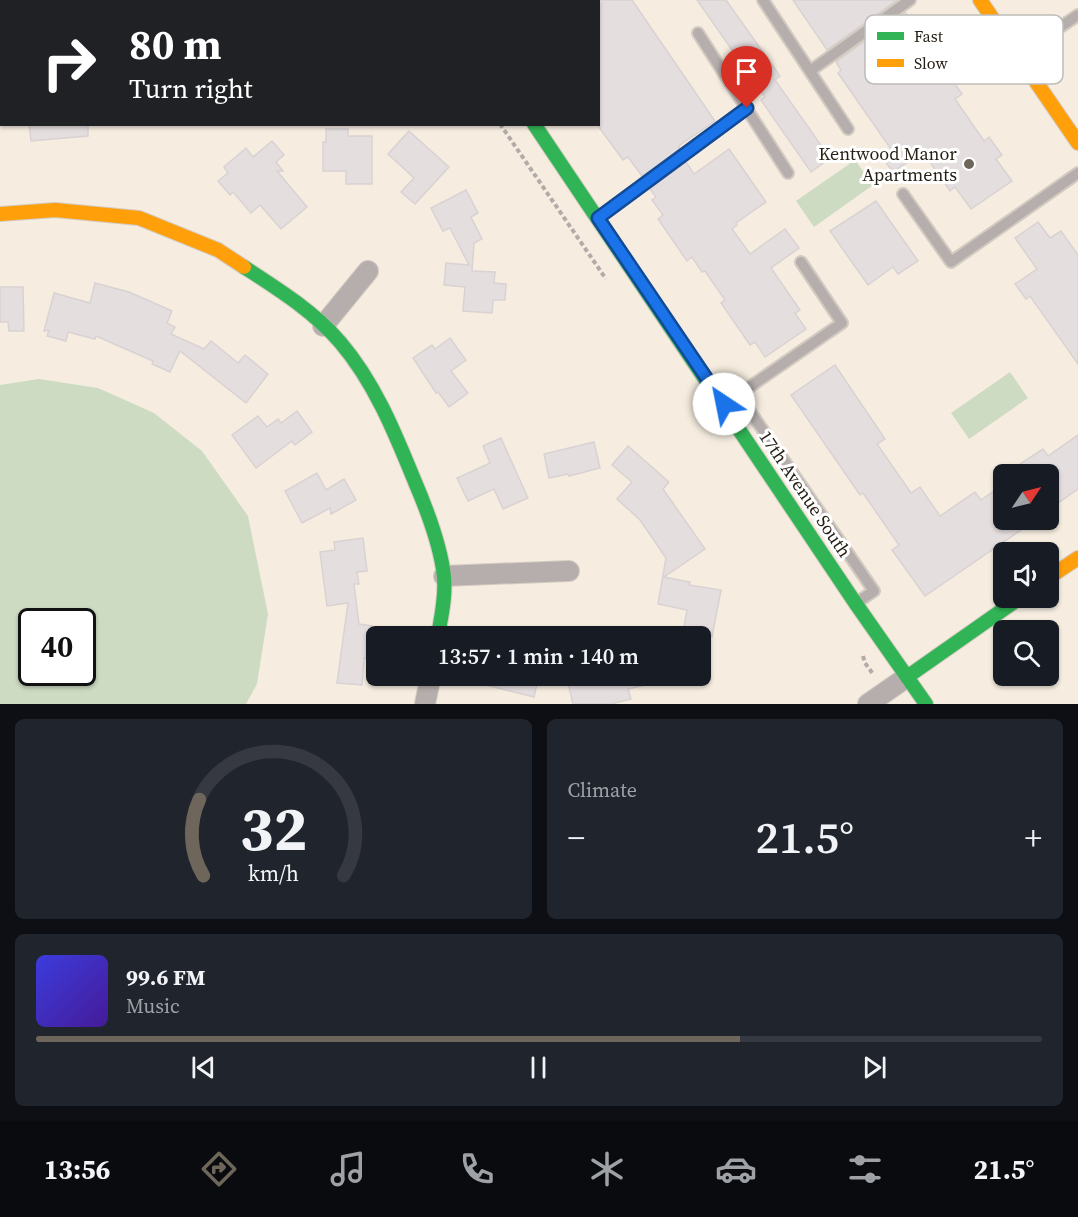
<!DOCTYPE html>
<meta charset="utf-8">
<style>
body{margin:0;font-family:"Source Serif 4",serif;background:#20242c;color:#f1f3f6;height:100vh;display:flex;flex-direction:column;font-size:22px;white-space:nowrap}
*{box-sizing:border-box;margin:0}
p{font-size:20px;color:#9ea1a6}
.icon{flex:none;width:33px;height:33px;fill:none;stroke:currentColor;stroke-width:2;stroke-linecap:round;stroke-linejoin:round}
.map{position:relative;height:704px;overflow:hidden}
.drawer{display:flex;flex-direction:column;gap:15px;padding:15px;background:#0d0f14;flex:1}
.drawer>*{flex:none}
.top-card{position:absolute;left:0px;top:0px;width:600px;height:126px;box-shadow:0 2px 4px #0004;background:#202124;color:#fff;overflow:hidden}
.needle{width:39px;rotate:55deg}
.fabs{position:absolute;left:993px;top:464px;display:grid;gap:12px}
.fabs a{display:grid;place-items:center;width:66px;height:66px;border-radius:9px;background:#171b24;box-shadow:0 2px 4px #0004;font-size:30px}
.speed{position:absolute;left:18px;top:608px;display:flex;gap:12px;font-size:30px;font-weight:700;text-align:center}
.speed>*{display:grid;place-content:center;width:78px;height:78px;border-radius:50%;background:#171b24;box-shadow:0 2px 4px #0004;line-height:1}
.speed .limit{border:3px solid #111;border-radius:9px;background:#fff;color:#111}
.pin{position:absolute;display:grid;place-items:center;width:51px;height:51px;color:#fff;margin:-62px -26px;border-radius:50% 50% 50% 0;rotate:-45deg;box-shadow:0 0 6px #0007}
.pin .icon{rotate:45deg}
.me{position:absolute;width:66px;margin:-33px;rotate:326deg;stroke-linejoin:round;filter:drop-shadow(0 0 4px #0008)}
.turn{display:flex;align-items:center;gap:21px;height:126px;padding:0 30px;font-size:27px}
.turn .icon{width:78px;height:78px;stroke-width:2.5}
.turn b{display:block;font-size:42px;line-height:51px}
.big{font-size:45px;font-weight:600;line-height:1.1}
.drawer .widget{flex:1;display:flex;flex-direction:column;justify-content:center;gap:9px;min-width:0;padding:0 21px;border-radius:9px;background:#20242c}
.drawer .dial{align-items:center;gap:0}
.dial svg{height:156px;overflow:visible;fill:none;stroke:#363941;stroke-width:7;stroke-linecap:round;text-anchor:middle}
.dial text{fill:#f1f3f6;stroke:none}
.song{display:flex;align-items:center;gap:18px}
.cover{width:72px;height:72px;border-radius:9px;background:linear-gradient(135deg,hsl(240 70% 55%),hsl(260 70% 35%))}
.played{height:6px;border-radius:3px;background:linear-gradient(90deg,#6e665b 70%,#363941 70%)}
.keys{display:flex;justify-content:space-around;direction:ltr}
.heat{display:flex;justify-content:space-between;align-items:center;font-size:33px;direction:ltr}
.drawer .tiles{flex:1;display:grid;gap:15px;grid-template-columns:1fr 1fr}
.widget:last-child{grid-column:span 2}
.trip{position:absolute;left:366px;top:626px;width:345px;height:60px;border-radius:9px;background:#171b24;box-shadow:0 2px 4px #0004;font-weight:600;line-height:60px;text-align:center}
.dock{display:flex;height:96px;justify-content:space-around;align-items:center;background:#090b0e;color:#9ea1a6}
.dock .icon{width:42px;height:42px}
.dock .on{color:#6e665b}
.dock b{font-size:27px;color:#f1f3f6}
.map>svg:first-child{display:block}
.green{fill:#cddbc2;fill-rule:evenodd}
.building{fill:#e5dede;stroke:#d9d2d2;stroke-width:1.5}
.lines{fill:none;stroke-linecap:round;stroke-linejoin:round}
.lane-casing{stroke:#d3cbc1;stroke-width:14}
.street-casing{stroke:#d3cbc1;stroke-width:22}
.fast-casing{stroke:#d3cbc1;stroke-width:16}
.slow-casing{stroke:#d3cbc1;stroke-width:16}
.path{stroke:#b2aba8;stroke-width:4;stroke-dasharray:4.5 3;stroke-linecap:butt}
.lane{stroke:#b6aeac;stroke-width:10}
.street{stroke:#b6aeac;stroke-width:20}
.fast{stroke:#30b455;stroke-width:14}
.slow{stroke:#ff9f0a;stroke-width:14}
.route-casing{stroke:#114b97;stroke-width:15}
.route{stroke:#1a73e8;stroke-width:10}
.poi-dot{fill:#6e665b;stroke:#fff;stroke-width:2}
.labels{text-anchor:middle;stroke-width:6;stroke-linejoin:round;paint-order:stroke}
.poi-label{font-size:18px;fill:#251e14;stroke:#fff;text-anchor:end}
.street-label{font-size:18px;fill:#251e14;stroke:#fff}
.key{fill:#fff;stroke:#bebcb8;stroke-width:1.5}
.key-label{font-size:16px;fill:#251e14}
</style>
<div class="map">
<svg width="1078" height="704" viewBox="0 0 1078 704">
<rect width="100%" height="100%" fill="#f6ede0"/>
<g class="green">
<polygon points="0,0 95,0 2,2 0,65"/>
<polygon points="855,160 873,185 814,227 796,201"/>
<polygon points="1010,372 1028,398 969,439 951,413"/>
<path d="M39,379L98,388L154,413L202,451L248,516L268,614L257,684L246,704H0V385ZM32,621H82V672H32Z"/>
</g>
<g class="building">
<polygon points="598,0 632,0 715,121 680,145 678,150 642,176 628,157 623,160 598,126"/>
<polygon points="697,0 726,0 780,76 775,80 830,158 811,172 761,100 765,97"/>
<polygon points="793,0 897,0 827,50"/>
<polygon points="905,12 923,37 927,34 955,74 950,77 962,94 955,99 984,141 989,137 1002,155 996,159 1012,181 971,209 955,187 950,191 923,152 893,172 881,156 891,149 838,73 841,70 836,62"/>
<polygon points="29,124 88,124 88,136 31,141"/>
<polygon points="326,129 348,129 348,136 372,136 372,184 346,184 346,171 323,171 323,142 326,142"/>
<polygon points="409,131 449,167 415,204 401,192 414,178 388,154"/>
<polygon points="272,141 284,155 276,162 283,171 277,171 307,207 281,229 260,205 251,213 233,192 230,195 218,181 228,173 224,167 246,148 253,157"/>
<polygon points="729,149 766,202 736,223 737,225 732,229 750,254 785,229 799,248 771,268 800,310 795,313 806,329 765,357 755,342 750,345 721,303 725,300 705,271 702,272 692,257 687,261 658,219 663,215 652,200 656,197 650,189 686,162 694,174"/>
<polygon points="466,190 478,213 471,217 482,239 474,243 472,271 495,272 494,283 506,284 505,300 493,300 492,313 463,311 465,287 444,285 446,263 469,265 450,228 443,231 431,208"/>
<polygon points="876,201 918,261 898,274 893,267 868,285 830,231"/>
<polygon points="1038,222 1050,238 1061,231 1078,255 1078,364 1030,296 1026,299 1015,284 1037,269 1015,238"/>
<polygon points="95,283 129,292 172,311 167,323 175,327 171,334 204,349 211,341 238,363 245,355 268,374 246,403 180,351 170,372 152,364 153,361 96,336 95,339 68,332 66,341 47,336 49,330 44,331 54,293 90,303"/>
<polygon points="0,287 23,287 24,331 9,331 8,322 0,322"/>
<polygon points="450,338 466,360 451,371 468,393 449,407 438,392 436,393 413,358 432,345 435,349"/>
<polygon points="835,365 885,439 877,444 911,493 920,487 940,516 975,492 981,500 1004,484 1004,519 1037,519 925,596 892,550 899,545 863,493 860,495 791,395"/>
<polygon points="297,411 312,432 295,445 292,441 256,468 232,435 258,416 267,427 278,419 281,423"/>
<polygon points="1078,435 1078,489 1048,510 1048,474 1027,474 1020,464 1043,449 1048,456"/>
<polygon points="501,438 528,498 503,509 494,489 468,501 457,478 490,463 483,446"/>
<polygon points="594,442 600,468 569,476 568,474 549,478 544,454"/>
<polygon points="628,446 669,482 663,489 705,549 664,577 690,582 689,585 721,590 712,637 683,632 687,610 658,604 666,558 640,520 617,499 632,482 612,465"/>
<polygon points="317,473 326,490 344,479 356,500 331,514 330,508 302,523 285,491"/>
<polygon points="363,538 367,571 357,572 359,584 354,584 359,624 372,626 369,659 364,658 362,685 337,683 348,603 327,606 320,552 335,550 334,542"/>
<polygon points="470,675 539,675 534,697 469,681"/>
<polygon points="585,675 662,675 663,681 628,689 631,699 611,704 573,704 568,683 586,679"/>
</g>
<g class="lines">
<defs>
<g id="lane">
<polyline points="763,0 848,129"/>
<polyline points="524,2 526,0"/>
<polyline points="698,33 788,173"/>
<polyline points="1019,55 1078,15"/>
<polyline points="810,71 910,0"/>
<polyline points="903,194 951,262 1078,173"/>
<polyline points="598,218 747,108"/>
<polyline points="738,394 874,591 856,603"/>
<polyline points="735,397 842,323 801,262"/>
</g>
<g id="street">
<polyline points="323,326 368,271"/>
<polyline points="444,576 569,571"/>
<polyline points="425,704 431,675"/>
<polyline points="868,704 907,677"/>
</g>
<g id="fast">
<polyline points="449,0 450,2"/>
<polyline points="534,124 856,604 926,704"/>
<path d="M244,267C278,289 313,311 340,342C375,383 395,433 415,482C427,510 441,547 444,577C446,597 441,617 438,636"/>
<polyline points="907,677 1021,597"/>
</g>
<g id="slow">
<polyline points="980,0 1078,143"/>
<polyline points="0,214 55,210 139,218 218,250 244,267"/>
<polyline points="1048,578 1078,558"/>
</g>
</defs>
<use href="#lane" class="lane-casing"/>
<use href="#street" class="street-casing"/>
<use href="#fast" class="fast-casing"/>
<use href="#slow" class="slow-casing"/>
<g class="path">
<polyline points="414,0 415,2"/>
<polyline points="500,124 606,279"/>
<polyline points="863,656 865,663 873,674"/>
</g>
<use href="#lane" class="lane"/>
<use href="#street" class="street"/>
<use href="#fast" class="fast"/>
<use href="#slow" class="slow"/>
</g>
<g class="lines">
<defs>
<polyline id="route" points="724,404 598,218 747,108"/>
</defs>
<use href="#route" class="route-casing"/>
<use href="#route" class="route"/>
</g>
<circle class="poi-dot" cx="969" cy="164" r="6"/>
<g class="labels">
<g class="poi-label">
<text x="957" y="160">Kentwood Manor<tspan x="957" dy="21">Apartments</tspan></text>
</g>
<g class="street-label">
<text transform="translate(805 494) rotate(56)" y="6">17th Avenue South</text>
</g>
</g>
<rect x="865" y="15" width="198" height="69" rx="9" class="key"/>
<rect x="877" y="32" width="27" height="8" fill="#30b455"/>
<rect x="877" y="59" width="27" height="8" fill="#ff9f0a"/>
<g class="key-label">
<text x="914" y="42">Fast</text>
<text x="914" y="69">Slow</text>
</g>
</svg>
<div class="fabs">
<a><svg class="needle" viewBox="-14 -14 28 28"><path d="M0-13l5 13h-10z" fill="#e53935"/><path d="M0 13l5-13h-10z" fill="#9ea1a6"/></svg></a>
<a><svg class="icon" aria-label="sound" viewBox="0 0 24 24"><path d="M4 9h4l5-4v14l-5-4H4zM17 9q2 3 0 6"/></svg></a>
<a><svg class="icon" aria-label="search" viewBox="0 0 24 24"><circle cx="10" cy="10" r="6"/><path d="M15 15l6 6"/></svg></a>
</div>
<div class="speed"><div class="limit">40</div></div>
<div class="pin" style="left:747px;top:108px;background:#d93025"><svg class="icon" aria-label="arrive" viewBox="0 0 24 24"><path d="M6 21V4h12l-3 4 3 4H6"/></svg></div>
<svg class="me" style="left:724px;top:404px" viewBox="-20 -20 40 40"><circle r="19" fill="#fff"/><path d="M0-13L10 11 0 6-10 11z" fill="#1a73e8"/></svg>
<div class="trip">13:57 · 1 min · 140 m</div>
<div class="top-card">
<div class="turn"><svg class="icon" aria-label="right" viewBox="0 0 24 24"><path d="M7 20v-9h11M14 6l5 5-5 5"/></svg><div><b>80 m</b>Turn right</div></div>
</div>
</div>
<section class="drawer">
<div class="tiles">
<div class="widget dial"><svg viewBox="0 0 100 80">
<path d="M14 69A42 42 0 1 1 86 69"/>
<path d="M14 69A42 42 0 0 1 12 30" stroke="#6e665b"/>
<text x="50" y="56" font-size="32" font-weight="700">32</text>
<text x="50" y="72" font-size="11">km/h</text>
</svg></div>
<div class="widget"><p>Climate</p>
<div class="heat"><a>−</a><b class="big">21.5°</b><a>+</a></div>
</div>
<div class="widget">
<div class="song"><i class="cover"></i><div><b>99.6 FM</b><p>Music</p></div></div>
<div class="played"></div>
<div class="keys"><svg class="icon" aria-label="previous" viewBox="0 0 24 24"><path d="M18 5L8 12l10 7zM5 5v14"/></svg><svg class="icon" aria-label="pause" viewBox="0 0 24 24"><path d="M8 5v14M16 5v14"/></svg><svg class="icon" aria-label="next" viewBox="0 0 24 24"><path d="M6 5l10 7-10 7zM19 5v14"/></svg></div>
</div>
</div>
</section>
<nav class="dock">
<b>13:56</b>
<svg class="icon on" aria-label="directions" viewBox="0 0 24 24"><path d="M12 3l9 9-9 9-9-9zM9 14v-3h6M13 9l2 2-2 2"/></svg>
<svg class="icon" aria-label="music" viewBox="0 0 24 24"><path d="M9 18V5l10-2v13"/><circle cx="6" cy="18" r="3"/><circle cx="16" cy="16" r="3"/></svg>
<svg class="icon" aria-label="phone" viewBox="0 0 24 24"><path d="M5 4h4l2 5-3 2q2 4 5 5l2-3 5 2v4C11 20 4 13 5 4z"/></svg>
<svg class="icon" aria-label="climate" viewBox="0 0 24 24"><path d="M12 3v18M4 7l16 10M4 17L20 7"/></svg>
<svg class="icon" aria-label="car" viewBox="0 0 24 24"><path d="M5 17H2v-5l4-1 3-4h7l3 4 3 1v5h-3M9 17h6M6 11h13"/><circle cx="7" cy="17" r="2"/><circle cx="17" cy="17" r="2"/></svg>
<svg class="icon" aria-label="filters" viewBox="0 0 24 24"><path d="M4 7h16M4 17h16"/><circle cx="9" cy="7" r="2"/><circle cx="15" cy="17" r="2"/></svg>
<b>21.5°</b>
</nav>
